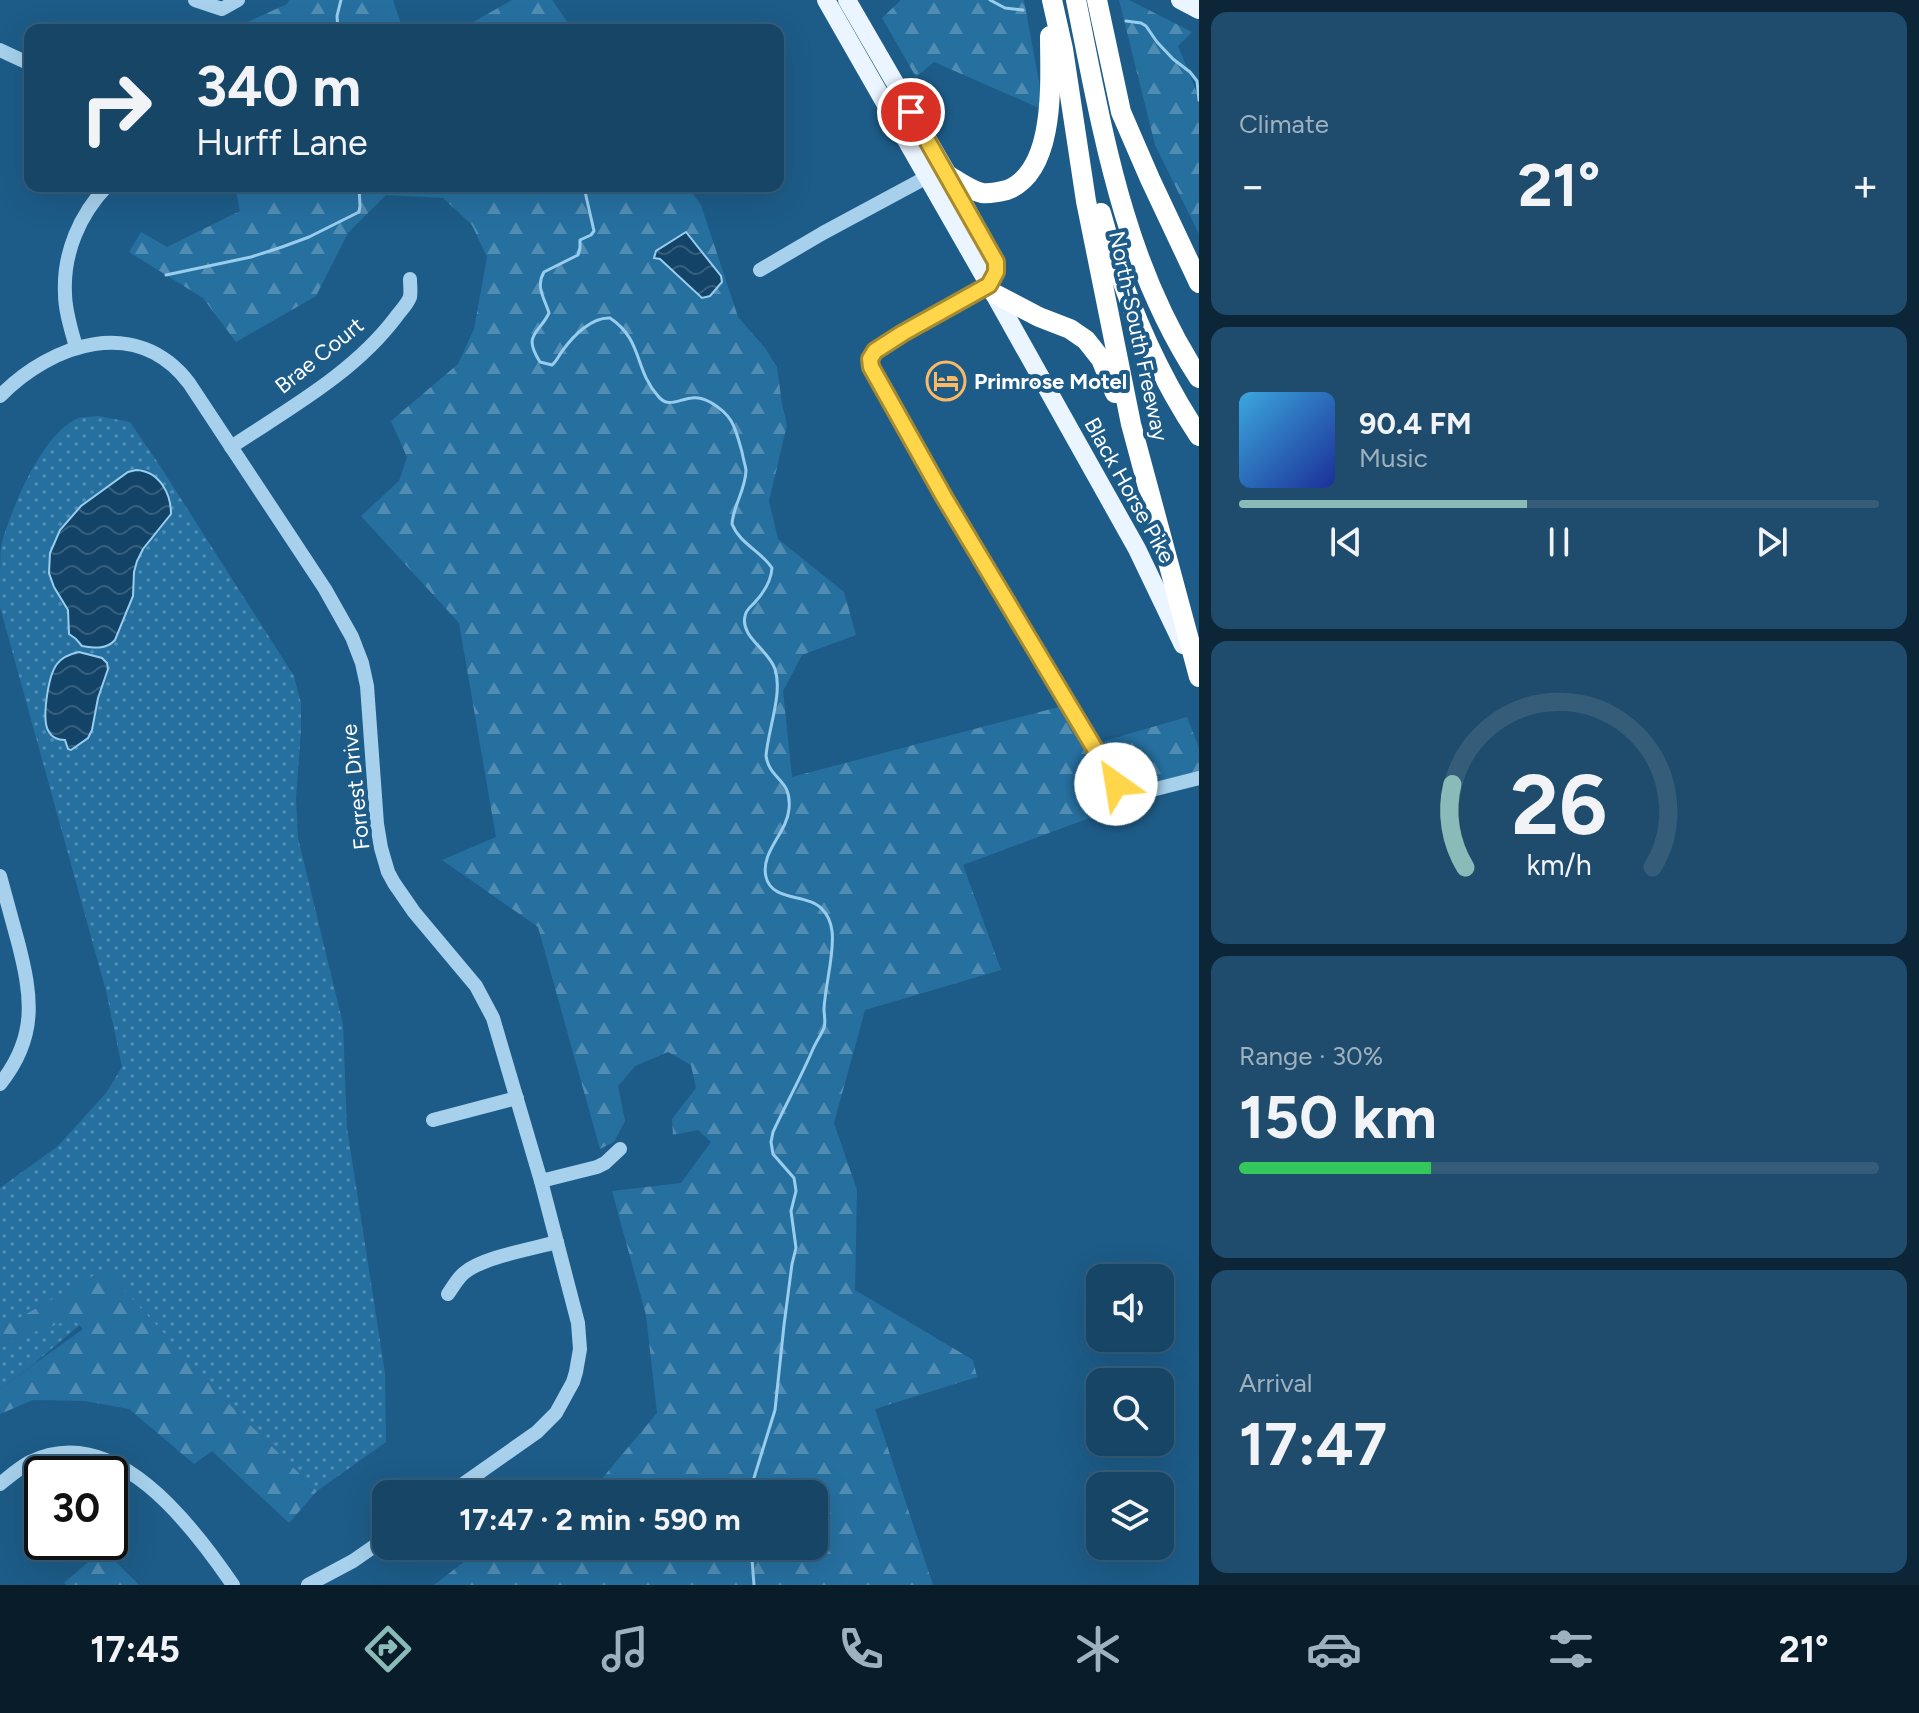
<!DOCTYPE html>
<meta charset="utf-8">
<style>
body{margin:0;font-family:Figtree,sans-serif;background:#1f4c6c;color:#f1f3f6;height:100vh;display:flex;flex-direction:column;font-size:30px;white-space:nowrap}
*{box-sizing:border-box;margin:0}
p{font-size:26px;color:#9eb1bf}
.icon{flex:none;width:44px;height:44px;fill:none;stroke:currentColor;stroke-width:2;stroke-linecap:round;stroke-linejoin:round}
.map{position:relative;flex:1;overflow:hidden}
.panel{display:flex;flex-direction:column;gap:12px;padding:12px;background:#0c2638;width:720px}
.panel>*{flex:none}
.guide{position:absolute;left:24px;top:24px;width:760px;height:168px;border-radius:16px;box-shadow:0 8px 32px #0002,0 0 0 2px #355d7a;background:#164566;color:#f1f3f6;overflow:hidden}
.controls{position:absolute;left:1086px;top:1264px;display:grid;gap:16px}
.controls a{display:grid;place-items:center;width:88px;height:88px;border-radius:16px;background:#164566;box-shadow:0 8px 32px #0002,0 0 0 2px #355d7a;font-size:40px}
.speed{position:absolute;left:24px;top:1456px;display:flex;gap:16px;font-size:40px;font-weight:700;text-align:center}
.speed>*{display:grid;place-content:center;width:104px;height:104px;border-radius:50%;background:#164566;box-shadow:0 8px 32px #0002,0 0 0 2px #355d7a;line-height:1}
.speed .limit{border:4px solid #111;border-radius:12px;background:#fff;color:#111}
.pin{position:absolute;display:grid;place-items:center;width:68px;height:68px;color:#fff;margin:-34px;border:4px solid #fff;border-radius:50%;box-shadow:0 2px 8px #0007}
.me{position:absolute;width:88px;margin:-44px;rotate:328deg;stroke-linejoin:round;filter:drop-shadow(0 0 6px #0008)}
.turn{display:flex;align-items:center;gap:28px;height:168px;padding:0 40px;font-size:36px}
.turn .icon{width:104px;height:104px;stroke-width:2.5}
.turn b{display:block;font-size:56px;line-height:68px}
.big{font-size:60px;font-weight:700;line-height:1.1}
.panel .tile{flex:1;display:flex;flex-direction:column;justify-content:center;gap:12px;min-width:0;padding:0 28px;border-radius:16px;background:#1f4c6c}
.panel .dial{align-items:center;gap:0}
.dial svg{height:208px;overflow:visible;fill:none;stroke:#355d7a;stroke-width:7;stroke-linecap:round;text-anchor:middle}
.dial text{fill:#f1f3f6;stroke:none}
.song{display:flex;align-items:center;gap:24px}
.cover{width:96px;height:96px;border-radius:12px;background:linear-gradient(135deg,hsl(200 70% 55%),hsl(230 70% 35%))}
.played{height:8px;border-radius:4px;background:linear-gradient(90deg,#8bbbb9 45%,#355d7a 45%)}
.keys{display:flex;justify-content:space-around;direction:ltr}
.heat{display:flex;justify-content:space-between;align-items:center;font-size:44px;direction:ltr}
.charge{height:12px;border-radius:6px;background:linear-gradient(90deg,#34c759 30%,#355d7a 0)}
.trip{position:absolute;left:372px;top:1480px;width:456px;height:80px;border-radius:16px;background:#164566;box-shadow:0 8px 32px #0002,0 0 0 2px #355d7a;font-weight:700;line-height:80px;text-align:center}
.tab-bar{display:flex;height:128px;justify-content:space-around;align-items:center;background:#091c29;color:#9eb1bf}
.tab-bar .icon{width:56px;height:56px}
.tab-bar .on{color:#8bbbb9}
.tab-bar b{font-size:36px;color:#f1f3f6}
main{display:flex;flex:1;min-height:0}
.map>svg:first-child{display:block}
.grass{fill:url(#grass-dots)}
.forest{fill:url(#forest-firs)}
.water{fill:url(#water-waves);stroke:#99cded;stroke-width:2}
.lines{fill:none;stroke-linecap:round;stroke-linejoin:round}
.stream{stroke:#99cded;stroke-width:3}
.minor{stroke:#a6d0eb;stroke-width:14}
.major{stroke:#ebf5ff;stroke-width:18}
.highway{stroke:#fff;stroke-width:20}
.route-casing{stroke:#a68a30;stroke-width:20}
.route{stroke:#ffd54a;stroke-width:14}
.labels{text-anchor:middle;stroke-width:8;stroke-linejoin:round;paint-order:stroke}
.street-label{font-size:22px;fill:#fff;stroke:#1d5c88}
.poi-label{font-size:22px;font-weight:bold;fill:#fff;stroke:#1d5c88;text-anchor:start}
</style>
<main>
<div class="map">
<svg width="1199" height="1585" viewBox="0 0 1199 1585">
<defs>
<pattern id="grass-dots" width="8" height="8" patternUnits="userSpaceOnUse" patternTransform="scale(2)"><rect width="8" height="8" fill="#2670a0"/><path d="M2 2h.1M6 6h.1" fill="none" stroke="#518db3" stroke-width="1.8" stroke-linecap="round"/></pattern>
<pattern id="forest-firs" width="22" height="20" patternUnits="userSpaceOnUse" patternTransform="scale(2)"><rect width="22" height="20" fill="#2670a0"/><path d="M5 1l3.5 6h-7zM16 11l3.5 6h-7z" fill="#518db3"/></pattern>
<pattern id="water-waves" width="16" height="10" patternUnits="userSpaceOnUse" patternTransform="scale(2)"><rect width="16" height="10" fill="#134366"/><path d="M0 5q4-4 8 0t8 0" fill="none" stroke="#365f7d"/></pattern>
</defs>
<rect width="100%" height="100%" fill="#1d5c88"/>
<path class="grass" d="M98,416L130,422L160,466L294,676L301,703V730L296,798L298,838L343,1024L347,1128L385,1373L386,1442L317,1491L226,1401L94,1313L30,1367L0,1389V1188L58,1146L106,1093L122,1067L106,991L0,607C0,589 0,562 1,546C11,509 40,439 74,420C81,416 91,417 98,416Z"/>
<g class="forest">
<polygon points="289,0 393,0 403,30 230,30 287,4"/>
<polygon points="512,0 552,0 573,30 459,30"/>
<polygon points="901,0 1024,0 1044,110 934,62 916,77 882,18"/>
<polygon points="1119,0 1129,0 1192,32 1178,46 1199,98 1199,234 1155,145"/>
<polygon points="235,186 687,186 701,205 738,317 765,348 777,367 782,404 787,425 769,501 778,539 844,592 856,635 802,655 783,691 792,777 1066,705 1090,745 1187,717 1199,748 1199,771 1121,791 1119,807 963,865 1001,970 865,1010 834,1123 857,1190 855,1290 973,1360 977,1377 875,1409 933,1585 434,1585 470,1557 506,1546 814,1546 814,1494 589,1494 657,1413 646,1315 612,1191 681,1183 711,1142 698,1130 673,1135 672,1119 696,1088 691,1065 668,1052 635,1066 618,1086 625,1121 614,1142 600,1149 538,927 442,860 496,837 459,623 361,516 399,481 407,457 391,421 458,364 474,329 487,257 472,225 443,198 386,195 348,233 316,296 236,342 203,298 129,252 141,232 167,247 240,211"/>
<polygon points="105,1269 226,1401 317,1491 289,1523 212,1451 194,1464 129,1409 85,1401 33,1400 0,1414 0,1389 83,1329 73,1319 22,1336 0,1349 0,1329"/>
<polygon points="103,1549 139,1585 66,1585 64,1583"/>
</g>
<g class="water">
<polygon points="686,232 721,276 722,282 710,296 702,298 660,259 654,258 656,251"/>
<path d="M136,470C159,471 171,493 171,514L143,549L137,561L134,572L133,596L115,640C106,650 94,648 82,646L76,639L69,634L68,610L54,587L49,573L50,553L60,530L81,506L128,472Z"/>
<path d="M79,652L102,658L107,663L108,669L98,698L92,730L88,738L71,750L68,749L65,740C59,740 53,739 49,732C41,721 48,676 57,664C62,657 70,654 79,652Z"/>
</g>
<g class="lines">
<g class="stream">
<polyline points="990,0 1005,8 1023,10"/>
<polyline points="1126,21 1141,23 1146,26 1157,42 1173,59 1190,72 1197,81 1199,100"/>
<polyline points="338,30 337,16 341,0"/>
<path d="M585,186L586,196L594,231L591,235L580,240V248L578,255L544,272C535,287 545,299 549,313C539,334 522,334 540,362L552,365C557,361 559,355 563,350C574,335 592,317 610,318C643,340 634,369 658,396C668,409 679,399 692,398C699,397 704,399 710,402C733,415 735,427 742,452C743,458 745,464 746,470C746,489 733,506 732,524C740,544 761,551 772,568C771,581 765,591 756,601C752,606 746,609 745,616C740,637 769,650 775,669C783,694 768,729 766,756C770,781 792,778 789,809C787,833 760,852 766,877C772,902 807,893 822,909C827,914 831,923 832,931C835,952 825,986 824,1009C824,1016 826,1021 824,1028C821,1035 816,1042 813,1049C801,1077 786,1104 773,1132L771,1142L773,1154L794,1178L795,1184L796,1191L791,1211L796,1248L792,1264L784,1325L775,1410L749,1494"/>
<polyline points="166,275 251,257 282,247 309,237 359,212 360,206 359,186"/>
<polyline points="751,1546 754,1585"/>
</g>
<g class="minor">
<polyline points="195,0 222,9 238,0"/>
<polyline points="0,50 30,64"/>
<polyline points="760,270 823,233 927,177"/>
<polyline points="989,285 903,333 875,351 870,359 871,367 931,476 1116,784 1128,793 1136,794 1199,778"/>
<path d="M76,347C71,329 65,311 65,293C63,253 80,214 107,186"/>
<path d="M0,396C52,343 137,315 189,383L325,589L352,637L362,663L367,686L377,824L381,848L388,872L394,883L414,912L476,986L493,1018L541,1181L578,1323L580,1349L576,1372L573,1382L556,1413L537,1432L449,1494"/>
<path d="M231,447C288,409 354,373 396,317C400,311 407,305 410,297C411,291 410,285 410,279"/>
<path d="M0,876C6,898 12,920 18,942C32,996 38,1037 0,1084"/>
<polyline points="433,1120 517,1098"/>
<polyline points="541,1181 597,1167 605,1163 620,1149"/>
<path d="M448,1294C453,1287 457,1279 464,1273C483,1257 532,1249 557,1242"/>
<path d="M0,1484C10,1476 19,1468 30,1462C115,1421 192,1525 233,1585"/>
<polyline points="308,1585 353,1561 386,1538"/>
</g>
<g class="major">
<polyline points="826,0 989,285 1137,549 1183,645"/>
<polyline points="847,0 949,176 996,262 996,272 989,285"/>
<polyline points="1180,0 1199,10"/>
</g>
<g class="highway">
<polyline points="1052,0 1063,49 1086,201 1131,424 1199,677"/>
<path d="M1076,0C1103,133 1123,262 1199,378"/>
<polyline points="1097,0 1121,112 1150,179 1199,283"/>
<path d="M949,176C960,182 970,190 982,193C991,194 999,192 1007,190C1057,171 1050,79 1050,36"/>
<path d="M1101,213C1122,291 1154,368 1199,436"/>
<polyline points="995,294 1039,317 1070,329 1086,340 1101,359 1115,393"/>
</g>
</g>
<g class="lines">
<defs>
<polyline id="route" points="911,112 996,262 996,272 989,285 903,333 875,351 870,359 871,367 944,497 1116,784"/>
</defs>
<use href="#route" class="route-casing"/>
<use href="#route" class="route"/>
</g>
<defs>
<symbol id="hotel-ring" viewBox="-11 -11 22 22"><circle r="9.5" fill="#1d5c88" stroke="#fbb964" stroke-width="1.5"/><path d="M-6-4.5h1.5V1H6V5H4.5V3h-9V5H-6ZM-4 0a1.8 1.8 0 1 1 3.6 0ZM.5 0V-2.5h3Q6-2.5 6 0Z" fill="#fbb964"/></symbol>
</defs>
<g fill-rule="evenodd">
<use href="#hotel-ring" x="924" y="359" width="44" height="44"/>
</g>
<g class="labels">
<g class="street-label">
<text transform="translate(1139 336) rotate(78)" y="8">North-South Freeway</text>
<text transform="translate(319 355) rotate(-39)" y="8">Brae Court</text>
<text transform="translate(1130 490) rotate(61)" y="8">Black Horse Pike</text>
<text transform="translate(355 787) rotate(-96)" y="8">Forrest Drive</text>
</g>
<g class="poi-label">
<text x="974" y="389">Primrose Motel</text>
</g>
</g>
</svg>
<div class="controls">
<a><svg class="icon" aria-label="sound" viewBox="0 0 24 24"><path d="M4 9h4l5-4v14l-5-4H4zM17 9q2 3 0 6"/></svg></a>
<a><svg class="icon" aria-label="search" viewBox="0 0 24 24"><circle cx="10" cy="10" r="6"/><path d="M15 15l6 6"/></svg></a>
<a><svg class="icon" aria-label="layers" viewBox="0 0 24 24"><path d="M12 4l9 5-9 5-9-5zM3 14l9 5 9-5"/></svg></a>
</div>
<div class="speed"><div class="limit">30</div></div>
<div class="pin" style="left:911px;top:112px;background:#d93025"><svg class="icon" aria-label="arrive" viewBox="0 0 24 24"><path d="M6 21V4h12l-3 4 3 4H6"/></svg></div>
<svg class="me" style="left:1116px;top:784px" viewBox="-20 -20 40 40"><circle r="19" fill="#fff"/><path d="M0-13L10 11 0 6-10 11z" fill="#ffd54a"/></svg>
<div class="trip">17:47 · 2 min · 590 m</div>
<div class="guide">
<div class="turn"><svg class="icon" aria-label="right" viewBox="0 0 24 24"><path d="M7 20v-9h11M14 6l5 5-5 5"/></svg><div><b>340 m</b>Hurff Lane</div></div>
</div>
</div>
<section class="panel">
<div class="tile"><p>Climate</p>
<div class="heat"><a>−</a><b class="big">21°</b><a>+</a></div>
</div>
<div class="tile">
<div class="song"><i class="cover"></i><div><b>90.4 FM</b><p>Music</p></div></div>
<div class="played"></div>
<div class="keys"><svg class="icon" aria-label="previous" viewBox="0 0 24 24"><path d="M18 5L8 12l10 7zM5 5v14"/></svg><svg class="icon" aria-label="pause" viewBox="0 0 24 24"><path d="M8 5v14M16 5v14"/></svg><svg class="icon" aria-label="next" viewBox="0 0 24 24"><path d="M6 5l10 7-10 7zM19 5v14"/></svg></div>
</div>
<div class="tile dial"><svg viewBox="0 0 100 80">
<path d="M14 69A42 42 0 1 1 86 69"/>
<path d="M14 69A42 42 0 0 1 9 37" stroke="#8bbbb9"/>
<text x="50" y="56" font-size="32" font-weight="700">26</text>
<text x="50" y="72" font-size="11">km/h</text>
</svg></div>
<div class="tile"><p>Range · 30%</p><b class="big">150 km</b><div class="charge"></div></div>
<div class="tile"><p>Arrival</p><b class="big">17:47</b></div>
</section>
</main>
<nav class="tab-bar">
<b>17:45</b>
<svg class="icon on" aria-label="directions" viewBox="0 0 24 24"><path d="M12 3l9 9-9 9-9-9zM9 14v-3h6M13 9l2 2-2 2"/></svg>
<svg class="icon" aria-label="music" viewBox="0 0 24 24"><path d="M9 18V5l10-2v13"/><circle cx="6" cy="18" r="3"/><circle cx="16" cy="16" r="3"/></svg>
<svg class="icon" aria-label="phone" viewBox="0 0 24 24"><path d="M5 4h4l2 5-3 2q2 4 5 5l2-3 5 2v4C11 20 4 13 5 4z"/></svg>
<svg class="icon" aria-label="climate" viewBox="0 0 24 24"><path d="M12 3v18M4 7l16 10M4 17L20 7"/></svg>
<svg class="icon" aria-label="car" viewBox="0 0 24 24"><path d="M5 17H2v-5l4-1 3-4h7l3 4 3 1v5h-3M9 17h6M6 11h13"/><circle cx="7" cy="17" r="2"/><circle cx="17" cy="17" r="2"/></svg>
<svg class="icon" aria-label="filters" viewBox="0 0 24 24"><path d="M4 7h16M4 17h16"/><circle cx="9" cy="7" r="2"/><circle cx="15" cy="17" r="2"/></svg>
<b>21°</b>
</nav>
